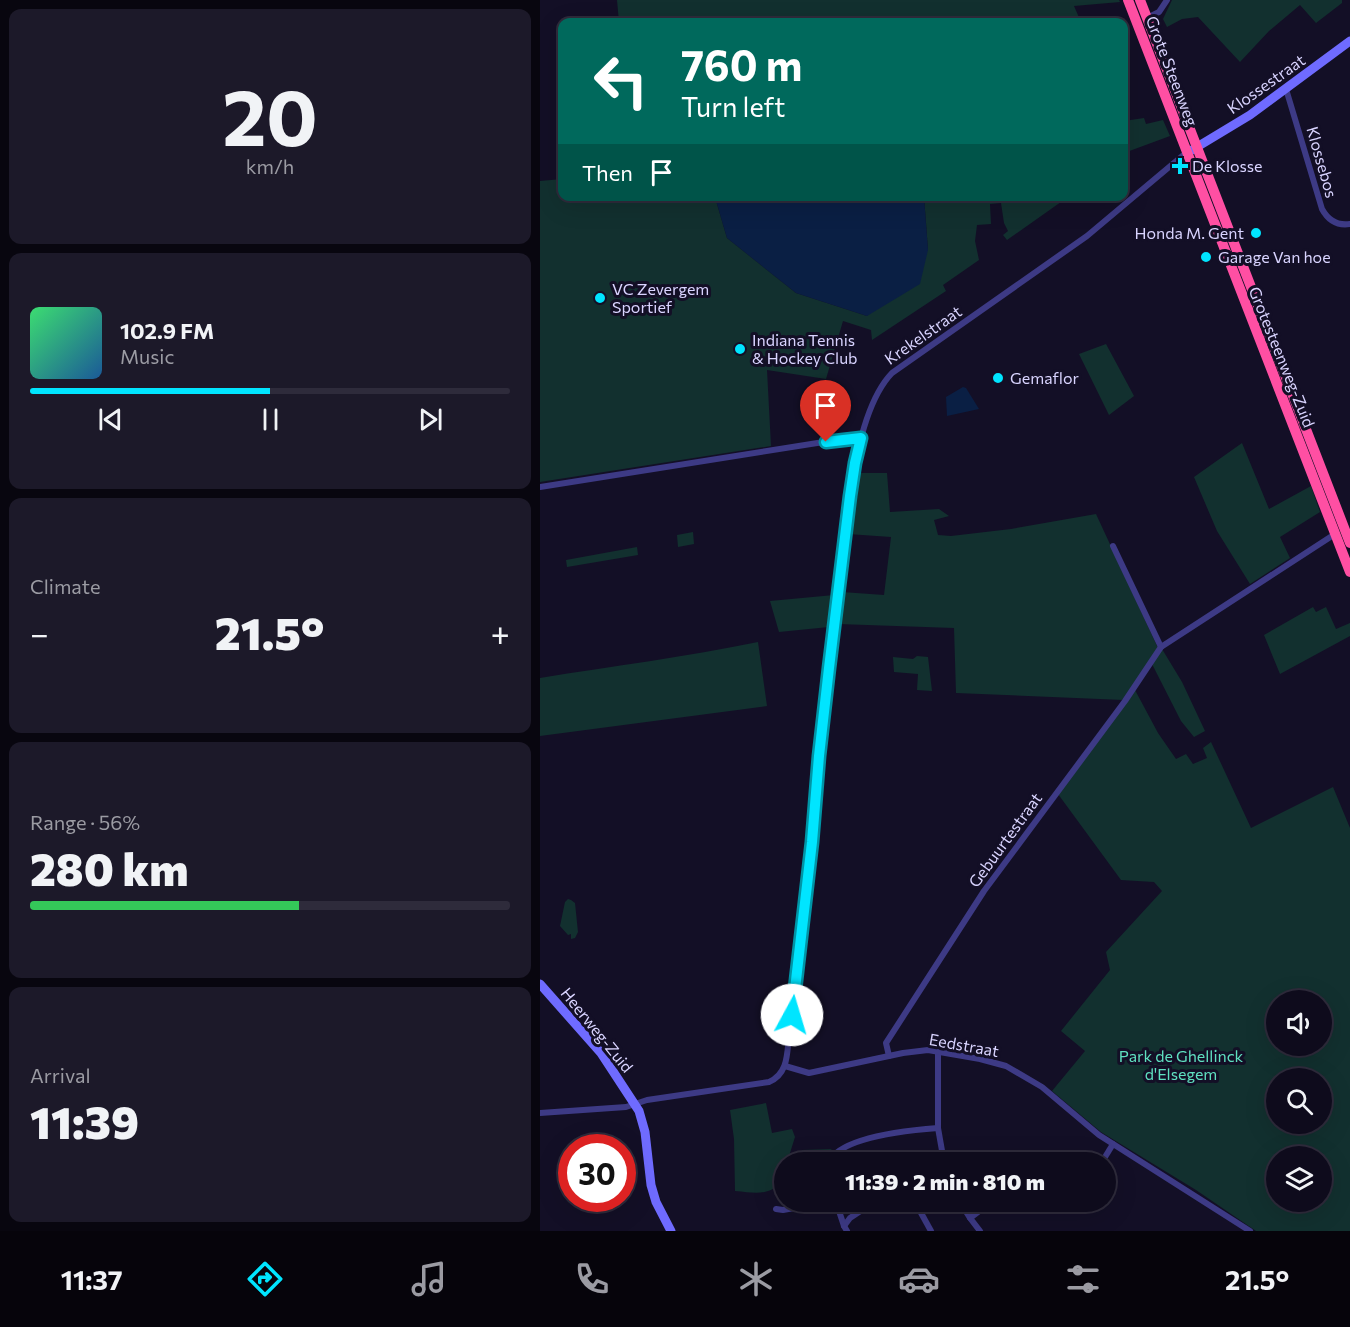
<!DOCTYPE html>
<meta charset="utf-8">
<style>
body{margin:0;font-family:Commissioner,sans-serif;background:#1c1929;color:#f1f3f6;height:100vh;display:flex;flex-direction:column;font-size:22px;white-space:nowrap}
*{box-sizing:border-box;margin:0}
p{font-size:20px;color:#9b9ba3}
.icon{flex:none;width:33px;height:33px;fill:none;stroke:currentColor;stroke-width:2;stroke-linecap:round;stroke-linejoin:round}
.map{position:relative;flex:1;overflow:hidden}
.drawer{display:flex;flex-direction:column;gap:9px;padding:9px;background:#08060f;width:540px}
.drawer>*{flex:none}
.guide{position:absolute;left:18px;top:18px;width:570px;height:183px;border-radius:12px;box-shadow:0 6px 24px #0002,0 0 0 2px #2e2b3b;background:#00695c;color:#fff;overflow:hidden}
.buttons{position:absolute;left:726px;top:990px;display:grid;gap:12px}
.buttons a{display:grid;place-items:center;width:66px;height:66px;border-radius:50%;background:#0e0b1c;box-shadow:0 6px 24px #0002,0 0 0 2px #2e2b3b;font-size:30px}
.speed{position:absolute;left:18px;top:1134px;display:flex;gap:12px;font-size:30px;font-weight:700;text-align:center}
.speed>*{display:grid;place-content:center;width:78px;height:78px;border-radius:50%;background:#0e0b1c;box-shadow:0 6px 24px #0002,0 0 0 2px #2e2b3b;line-height:1}
.speed .limit{border:9px solid #d22;background:#fff;color:#111}
.pin{position:absolute;display:grid;place-items:center;width:51px;height:51px;color:#fff;margin:-62px -26px;border-radius:50% 50% 50% 0;rotate:-45deg;box-shadow:0 0 6px #0007}
.pin .icon{rotate:45deg}
.me{position:absolute;width:66px;margin:-33px;rotate:6deg;stroke-linejoin:round;filter:drop-shadow(0 0 4px #0008)}
.turn{display:flex;align-items:center;gap:21px;height:126px;padding:0 24px;font-size:27px}
.turn .icon{width:78px;height:78px;stroke-width:2.5}
.turn b{display:block;font-size:42px;line-height:51px}
.then{display:flex;align-items:center;height:57px;padding:0 24px;background:#0003;gap:12px;font-size:22px}
.big{font-size:45px;font-weight:800;line-height:1.1}
.drawer .widget{flex:1;display:flex;flex-direction:column;justify-content:center;gap:9px;min-width:0;padding:0 21px;border-radius:12px;background:#1c1929}
.drawer .dial{align-items:center;gap:0}
.dial b{font-size:78px;line-height:1}
.song{display:flex;align-items:center;gap:18px}
.cover{width:72px;height:72px;border-radius:9px;background:linear-gradient(135deg,hsl(140 70% 55%),hsl(210 70% 35%))}
.played{height:6px;border-radius:3px;background:linear-gradient(90deg,#00e5ff 50%,#2e2b3b 50%)}
.keys{display:flex;justify-content:space-around;direction:ltr}
.heat{display:flex;justify-content:space-between;align-items:center;font-size:33px;direction:ltr}
.charge{height:9px;border-radius:4px;background:linear-gradient(90deg,#34c759 56%,#2e2b3b 0)}
.trip{position:absolute;left:234px;top:1152px;width:342px;height:60px;border-radius:30px;background:#0e0b1c;box-shadow:0 6px 24px #0002,0 0 0 2px #2e2b3b;font-weight:800;line-height:60px;text-align:center}
.menu{display:flex;height:96px;justify-content:space-around;align-items:center;background:#06040b;color:#9b9ba3}
.menu .icon{width:42px;height:42px}
.menu .selected{color:#00e5ff}
.menu b{font-size:27px;color:#f1f3f6}
main{display:flex;flex:1;min-height:0}
.map>svg:first-child{display:block}
.green{fill:#12302f;fill-rule:evenodd}
.water{fill:#0a1f44}
.lines{fill:none;stroke-linecap:round;stroke-linejoin:round}
.street{stroke:#3d3a85;stroke-width:6}
.secondary{stroke:#6f6bff;stroke-width:9}
.highway{stroke:#ff4fa3;stroke-width:10}
.route-casing{stroke:#0095a6;stroke-width:15}
.route{stroke:#00e5ff;stroke-width:10}
.poi-dot{fill:#00e5ff;stroke:#130f26;stroke-width:2}
.labels{text-anchor:middle;stroke-width:6;stroke-linejoin:round;paint-order:stroke}
.street-label{font-size:16px;fill:#d9d4ff;stroke:#130f26}
.poi-label{font-size:16px;fill:#d9d4ff;stroke:#130f26;text-anchor:start}
.park-label{font-size:16px;fill:#5fe0c0;stroke:#130f26}
</style>
<main>
<section class="drawer">
<div class="widget dial"><b>20</b><p>km/h</p></div>
<div class="widget">
<div class="song"><i class="cover"></i><div><b>102.9 FM</b><p>Music</p></div></div>
<div class="played"></div>
<div class="keys"><svg class="icon" aria-label="previous" viewBox="0 0 24 24"><path d="M18 5L8 12l10 7zM5 5v14"/></svg><svg class="icon" aria-label="pause" viewBox="0 0 24 24"><path d="M8 5v14M16 5v14"/></svg><svg class="icon" aria-label="next" viewBox="0 0 24 24"><path d="M6 5l10 7-10 7zM19 5v14"/></svg></div>
</div>
<div class="widget"><p>Climate</p>
<div class="heat"><a>−</a><b class="big">21.5°</b><a>+</a></div>
</div>
<div class="widget"><p>Range · 56%</p><b class="big">280 km</b><div class="charge"></div></div>
<div class="widget"><p>Arrival</p><b class="big">11:39</b></div>
</section>
<div class="map">
<svg width="810" height="1231" viewBox="0 0 810 1231">
<rect width="100%" height="100%" fill="#130f26"/>
<g class="green">
<polygon points="77,0 579,0 580,2 534,6 541,22 378,22 377,21 333,22 79,22"/>
<polygon points="632,0 802,0 802,3 776,23 760,5 729,31 700,62 658,17 642,19 627,27 623,19"/>
<polygon points="604,118 606,124 623,120 630,136 584,153 584,121"/>
<polygon points="22,179 22,196 175,197 187,238 256,293 327,316 388,250 384,197 528,197 467,240 463,235 468,231 464,223 461,203 450,204 451,224 437,225 435,241 439,260 403,285 406,291 332,340 331,330 303,321 286,379 227,370 231,446 0,482 0,181"/>
<polygon points="566,344 594,396 569,415 539,354"/>
<polygon points="702,443 729,509 771,486 780,512 740,537 750,558 710,584 677,531 654,477"/>
<polygon points="316,473 347,473 350,512 399,509 409,516 394,520 398,535 411,536 471,529 556,514 618,648 584,700 416,693 414,628 298,624 302,592 344,595 351,537 308,534"/>
<polygon points="153,532 154,544 138,547 137,535"/>
<polygon points="97,547 98,555 27,567 26,560"/>
<polygon points="294,595 289,627 239,632 230,601"/>
<polygon points="773,607 776,612 786,607 796,629 810,623 810,636 740,674 724,635"/>
<path d="M218,642L227,706L0,736V678C73,666 146,657 218,642Z"/>
<polygon points="622,649 642,682 665,731 654,737 641,721 612,664"/>
<polygon points="377,656 388,657 392,691 377,690 378,674 354,672 353,657 373,659"/>
<path d="M595,690L618,733L636,759L646,754L653,764L667,758L663,748L671,742L711,828L793,787L810,828V1231H716L656,1190L561,1132L512,1091L545,1051L521,1031L570,970L566,952L622,891L614,882L581,880L518,794ZM736,1000H782V1046H736ZM736,1078H782V1124H736ZM736,1156H782V1202H736Z"/>
<polygon points="28,899 31,900 35,903 38,932 35,938 31,939 31,934 28,935 20,926 25,902"/>
<path d="M226,1103L232,1133L252,1129L255,1137L250,1153L262,1155V1150L292,1149L273,1162H244V1182C226,1196 217,1193 195,1191L194,1139L190,1110Z"/>
</g>
<g class="water">
<polygon points="175,197 384,197 388,250 380,284 327,316 256,293 187,238"/>
<polygon points="423,387 426,388 439,409 407,416 406,397"/>
</g>
<g class="lines">
<g class="street">
<polyline points="607,18 619,12 627,0"/>
<path d="M746,89L782,209C788,220 797,226 810,224"/>
<polyline points="0,487 309,438 321,438"/>
<polyline points="573,546 621,647"/>
<polyline points="398,1052 398,1128 404,1162"/>
<polyline points="349,1056 346,1043 444,891 585,701 621,647 795,534"/>
<polyline points="245,1066 269,1073 363,1053 388,1050 440,1059 466,1066 502,1087 559,1135 710,1231"/>
<path d="M0,1113L86,1107L107,1100L229,1082C248,1074 247,1054 249,1036C269,856 287,676 310,496C315,459 326,400 352,373L547,236L647,152"/>
<path d="M289,1162C301,1136 372,1130 398,1128"/>
<polyline points="562,1162 573,1144"/>
<polyline points="296,1202 304,1226 307,1231"/>
<polyline points="375,1202 391,1231"/>
<polyline points="420,1202 430,1218 440,1231"/>
<polyline points="536,1205 538,1202"/>
<polyline points="236,1209 243,1210 287,1202"/>
<polyline points="430,1218 451,1202"/>
<polyline points="304,1226 310,1218 334,1202"/>
</g>
<g class="secondary">
<polyline points="652,150 710,115 810,41"/>
<polyline points="0,984 61,1053 99,1111 105,1132 111,1185 116,1202 131,1231"/>
</g>
<g class="highway">
<polyline points="588,0 810,572"/>
<polyline points="600,0 810,543"/>
</g>
</g>
<g class="lines">
<defs>
<polyline id="route" points="252,1015 272,842 279,756 289,668 310,496 315,463 321,438 286,442"/>
</defs>
<use href="#route" class="route-casing"/>
<use href="#route" class="route"/>
</g>
<g class="poi-dot">
<path d="M637 157h6v6h6v6h-6v6h-6v-6h-6v-6h6z"/>
<circle cx="716" cy="233" r="6"/>
<circle cx="666" cy="257" r="6"/>
<circle cx="60" cy="298" r="6"/>
<circle cx="200" cy="349" r="6"/>
<circle cx="458" cy="378" r="6"/>
</g>
<g class="labels">
<g class="street-label">
<text transform="translate(632 71) rotate(69)" y="6">Grote Steenweg</text>
<text transform="translate(726 84) rotate(-35)" y="6">Klossestraat</text>
<text transform="translate(782 162) rotate(74)" y="6">Klossebos</text>
<text transform="translate(383 335) rotate(-35)" y="6">Krekelstraat</text>
<text transform="translate(742 357) rotate(68)" y="6">Grotesteenweg-Zuid</text>
<text transform="translate(465 840) rotate(-54)" y="6">Gebuurtestraat</text>
<text transform="translate(57 1030) rotate(51)" y="6">Heerweg-Zuid</text>
<text transform="translate(424 1045) rotate(10)" y="6">Eedstraat</text>
</g>
<g class="poi-label">
<text x="652" y="172">De Klosse</text>
<text x="704" y="239" text-anchor="end">Honda M. Gent</text>
<text x="678" y="263">Garage Van hoe</text>
<text x="72" y="295">VC Zevergem<tspan x="72" dy="18">Sportief</tspan></text>
<text x="212" y="346">Indiana Tennis<tspan x="212" dy="18">&amp; Hockey Club</tspan></text>
<text x="470" y="384">Gemaflor</text>
</g>
<g class="park-label">
<text x="641" y="1062">Park de Ghellinck<tspan x="641" dy="18">d'Elsegem</tspan></text>
</g>
</g>
</svg>
<div class="buttons">
<a><svg class="icon" aria-label="sound" viewBox="0 0 24 24"><path d="M4 9h4l5-4v14l-5-4H4zM17 9q2 3 0 6"/></svg></a>
<a><svg class="icon" aria-label="search" viewBox="0 0 24 24"><circle cx="10" cy="10" r="6"/><path d="M15 15l6 6"/></svg></a>
<a><svg class="icon" aria-label="layers" viewBox="0 0 24 24"><path d="M12 4l9 5-9 5-9-5zM3 14l9 5 9-5"/></svg></a>
</div>
<div class="speed"><div class="limit">30</div></div>
<div class="pin" style="left:286px;top:442px;background:#d93025"><svg class="icon" aria-label="arrive" viewBox="0 0 24 24"><path d="M6 21V4h12l-3 4 3 4H6"/></svg></div>
<svg class="me" style="left:252px;top:1015px" viewBox="-20 -20 40 40"><circle r="19" fill="#fff"/><path d="M0-13L10 11 0 6-10 11z" fill="#00e5ff"/></svg>
<div class="trip">11:39 · 2 min · 810 m</div>
<div class="guide">
<div class="turn"><svg class="icon" aria-label="left" viewBox="0 0 24 24"><path d="M17 20v-9H6M10 6l-5 5 5 5"/></svg><div><b>760 m</b>Turn left</div></div>
<div class="then">Then<svg class="icon" aria-label="arrive" viewBox="0 0 24 24"><path d="M6 21V4h12l-3 4 3 4H6"/></svg></div>
</div>
</div>
</main>
<nav class="menu">
<b>11:37</b>
<svg class="icon selected" aria-label="directions" viewBox="0 0 24 24"><path d="M12 3l9 9-9 9-9-9zM9 14v-3h6M13 9l2 2-2 2"/></svg>
<svg class="icon" aria-label="music" viewBox="0 0 24 24"><path d="M9 18V5l10-2v13"/><circle cx="6" cy="18" r="3"/><circle cx="16" cy="16" r="3"/></svg>
<svg class="icon" aria-label="phone" viewBox="0 0 24 24"><path d="M5 4h4l2 5-3 2q2 4 5 5l2-3 5 2v4C11 20 4 13 5 4z"/></svg>
<svg class="icon" aria-label="climate" viewBox="0 0 24 24"><path d="M12 3v18M4 7l16 10M4 17L20 7"/></svg>
<svg class="icon" aria-label="car" viewBox="0 0 24 24"><path d="M5 17H2v-5l4-1 3-4h7l3 4 3 1v5h-3M9 17h6M6 11h13"/><circle cx="7" cy="17" r="2"/><circle cx="17" cy="17" r="2"/></svg>
<svg class="icon" aria-label="filters" viewBox="0 0 24 24"><path d="M4 7h16M4 17h16"/><circle cx="9" cy="7" r="2"/><circle cx="15" cy="17" r="2"/></svg>
<b>21.5°</b>
</nav>
